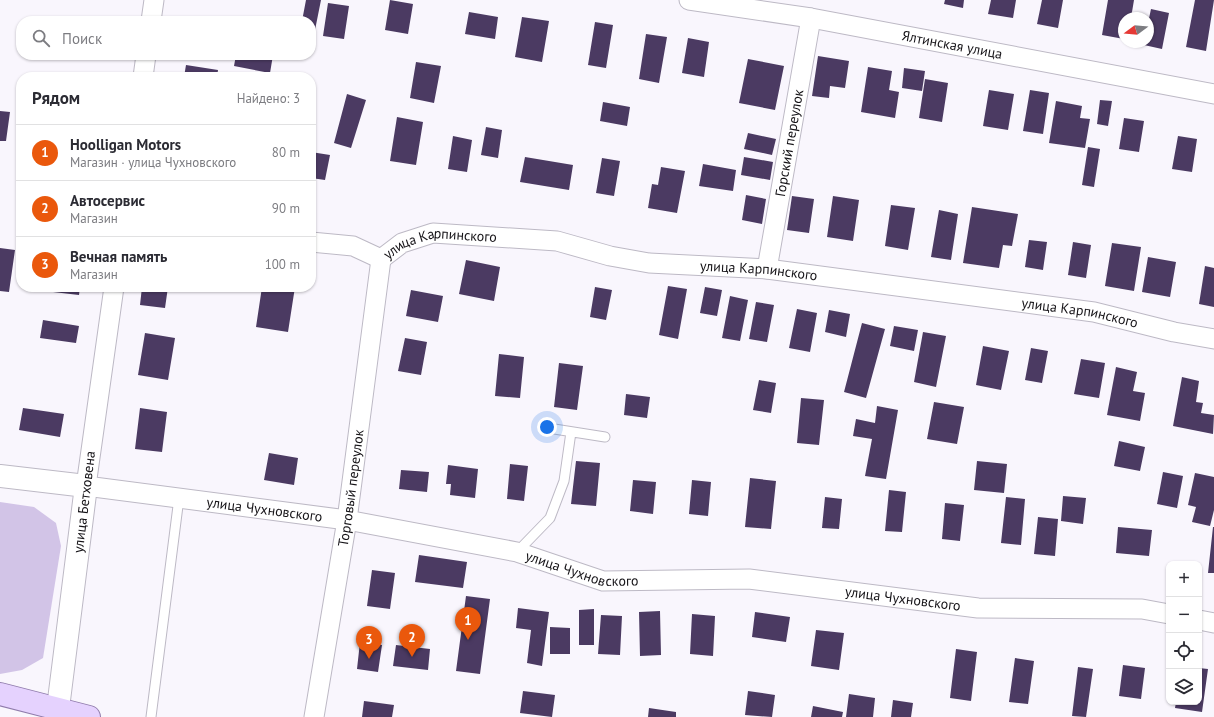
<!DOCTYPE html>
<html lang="ru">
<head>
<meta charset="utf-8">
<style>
	body { margin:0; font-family:"PT Sans",sans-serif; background:#f7f7f7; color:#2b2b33 }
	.controls { position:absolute; right:12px; bottom:12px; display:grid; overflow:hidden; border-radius:8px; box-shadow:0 1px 3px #0004 }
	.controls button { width:36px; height:36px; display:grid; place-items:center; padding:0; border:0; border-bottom:1px solid #e1e1e2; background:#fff; color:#2b2b33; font:20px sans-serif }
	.compass { position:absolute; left:1118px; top:12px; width:36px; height:36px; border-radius:50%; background:#fff; box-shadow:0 1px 3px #0004; rotate:254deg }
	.you { position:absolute; left:547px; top:427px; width:14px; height:14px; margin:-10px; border:3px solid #fff; border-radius:50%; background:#1a73e8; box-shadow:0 0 0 6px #1a73e833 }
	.badge { display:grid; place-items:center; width:26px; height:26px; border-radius:50%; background:#ea580c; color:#fff; font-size:13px; font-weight:700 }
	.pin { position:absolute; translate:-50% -33px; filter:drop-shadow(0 1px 2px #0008) }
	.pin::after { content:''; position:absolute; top:21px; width:14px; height:12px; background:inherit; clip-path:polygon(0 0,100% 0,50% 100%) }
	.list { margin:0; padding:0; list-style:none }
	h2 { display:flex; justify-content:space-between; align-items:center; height:52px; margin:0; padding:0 16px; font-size:17px }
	h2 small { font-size:13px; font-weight:400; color:#7c7c81 }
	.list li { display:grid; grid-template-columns:26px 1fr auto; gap:12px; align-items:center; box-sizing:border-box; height:56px; padding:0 16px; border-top:1px solid #e1e1e2 }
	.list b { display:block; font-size:15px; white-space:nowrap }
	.list p { margin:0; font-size:13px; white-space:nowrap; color:#7c7c81 }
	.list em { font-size:13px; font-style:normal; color:#7c7c81 }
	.icon { flex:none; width:22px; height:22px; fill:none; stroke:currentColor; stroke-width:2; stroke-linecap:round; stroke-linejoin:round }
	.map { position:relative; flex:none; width:1214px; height:717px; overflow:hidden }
	.search { position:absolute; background:#fff; box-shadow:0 1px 3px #0004; left:16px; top:16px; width:300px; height:44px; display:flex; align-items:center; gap:10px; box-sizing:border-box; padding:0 14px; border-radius:16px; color:#7c7c81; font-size:15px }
	.panel { position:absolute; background:#fff; box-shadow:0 1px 3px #0004; left:16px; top:72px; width:300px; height:220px; border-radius:16px }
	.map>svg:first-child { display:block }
</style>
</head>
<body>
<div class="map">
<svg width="1214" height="717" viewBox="0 0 1214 717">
	<rect width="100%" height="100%" fill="#f9f6fd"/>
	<!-- green -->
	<path fill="#d2c4e7" d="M0 502 34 507 56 523 61 546 43 658 22 670 0 674Z"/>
	<!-- building -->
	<path fill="#4b3a62" d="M306 0H321L315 30 311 29V21H302Z
		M390 0 413 4 408 34 385 30Z
		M945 0H964L963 8 944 4Z
		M991 0H1016L1013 18 988 14Z
		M1042 0H1063L1058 28 1037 24Z
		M1108 0H1134L1131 18H1124V39L1102 35Z
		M1195 0H1214L1206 51 1186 47Z
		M328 3 349 6 344 39 323 36Z
		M1151 9 1169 13 1162 49 1144 45V42H1148V23Z
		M469 12 498 17 495 39 465 34Z
		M522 17 549 21 542 62 515 57Z
		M595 22 613 25 606 68 588 65Z
		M646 34 667 37 659 83 639 79Z
		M688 38 709 42 704 77 682 73Z
		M236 55H273L270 73 234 66Z
		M818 56 849 61 845 88 830 86 829 98 812 96Z
		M748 59 784 66 775 110 739 103Z
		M416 62 441 66 434 103 410 98Z
		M186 65 218 70 217 77H184Z
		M868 67 892 71 889 90 899 92 895 118 861 112Z
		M904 68 925 71 922 91 902 88Z
		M925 79 948 83 942 122 919 118Z
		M989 90 1014 94 1008 130 983 126Z
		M1030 90 1049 93 1043 134 1023 131Z
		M347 94 366 100 351 148 334 143Z
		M1100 100 1112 101 1108 126 1097 124Z
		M1056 101 1082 106 1080 118 1090 119 1085 148 1049 143Z
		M603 102 630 107 627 126 600 121Z
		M0 111 10 112 6 141H0Z
		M397 117 423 122 416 165 390 161Z
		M1124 118 1144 121 1139 152 1119 149Z
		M486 127 502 130 498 158 481 155Z
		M748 133 776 139 772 155 744 149Z
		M453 136 472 140 467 172 448 169Z
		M1178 136 1197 139 1192 172 1172 169Z
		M1088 147 1100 149 1094 187 1082 185Z
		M311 152 330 155 325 180 311 178Z
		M525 157 573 165 569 190 520 182Z
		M744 157 773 162 770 180 741 175Z
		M602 158 620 161 614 196 596 193Z
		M703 164 736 170 733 191 699 186Z
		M661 167 685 171 677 213 648 208 652 184 658 185Z
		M746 195 766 199 762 224 742 220Z
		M792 196 814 199 809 233 787 230Z
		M833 196 859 200 853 241 827 237Z
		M891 205 915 208 908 250 885 246Z
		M972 207 1018 214 1012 246 1003 245 999 268 963 263Z
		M939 210 958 214 951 260 931 257Z
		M1029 240 1047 242 1043 270 1025 267Z
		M1073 242 1091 245 1086 278 1068 275Z
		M1112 243 1141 247 1134 291 1105 286Z
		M0 248 15 250 9 292 0 291Z
		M1148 257 1176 262 1170 297 1142 292Z
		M466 260 500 267 494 301 459 294Z
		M1205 266 1214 268V307L1199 304Z
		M668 286 687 289 678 339 659 335Z
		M53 287H80L79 295 53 292Z
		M142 287H168L165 308 140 305Z
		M262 287H295L288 332 256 327Z
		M595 287 612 290 606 320 590 317Z
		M705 287 722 290 717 316 700 313Z
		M411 290 443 296 438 322 406 316Z
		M730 296 748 300 740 341 722 338Z
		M756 302 774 305 767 342 749 339Z
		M797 309 817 313 810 352 789 348Z
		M829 310 850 314 846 337 825 332Z
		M43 320 79 326 76 343 40 338Z
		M862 323 885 329 866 398 844 392Z
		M894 326 918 330 914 351 890 346Z
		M923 332 946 336 936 387 914 382Z
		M145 333 175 338 168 380 138 375Z
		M405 338 427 342 421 375 398 371Z
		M983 346 1009 351 1001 390 976 385Z
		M1031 348 1048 351 1042 383 1025 380Z
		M499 354 524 357 520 398 495 396Z
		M1081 359 1105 363 1099 398 1074 394Z
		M559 363 583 366 577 410 554 407Z
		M1116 367 1137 372 1133 391 1145 393 1140 421 1107 415Z
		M1182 377 1199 381 1196 402 1203 403 1201 413 1214 415 1213 434 1173 426Z
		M759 380 776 383 771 413 753 410Z
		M626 394 650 397 647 418 624 415Z
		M801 398 824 400 819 445 797 443Z
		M934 402 964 407 957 444 927 439Z
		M877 406 898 410 886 479 865 476 872 439 853 436 856 419 875 423Z
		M23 408 64 414 60 437 19 430Z
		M140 408 167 412 162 452 135 449Z
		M1119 441 1145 447 1140 471 1114 466Z
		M269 453 298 458 294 485 264 480Z
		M576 461 600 463 596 506 571 504Z
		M977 461 1007 464 1004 493 974 490Z
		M510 464 528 466 524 501 507 499Z
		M448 465 478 469 475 498 450 495 451 484H446Z
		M401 470 429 472 427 492 399 489Z
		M1163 472 1183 476 1177 508 1157 504Z
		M1195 473 1214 477V510L1210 526 1192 522 1196 507 1188 505Z
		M750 478 776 481 771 529 745 527Z
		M633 480 656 482 653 514 630 511Z
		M692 480 711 482 708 516 689 514Z
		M889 490 906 492 902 532 885 531Z
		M1063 496 1086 498 1083 524 1061 521Z
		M825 497 842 499 839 529 822 528Z
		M1006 497 1025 499 1021 545 1001 543Z
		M945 503 964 505 960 541 942 539Z
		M1038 517 1058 519 1055 556 1034 554Z
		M1118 527 1152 530 1149 556 1116 553Z
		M1213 527H1214V573H1208Z
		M419 555 467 562 463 588 415 582Z
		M372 570 395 573 390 609 367 606Z
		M466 596 490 599 480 674 456 671Z
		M518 608 549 612 542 666 527 663 531 630 516 628Z
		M594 609V645H579V610Z
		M660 611 661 655 640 656 639 612Z
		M755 612 790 617 786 642 752 637Z
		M692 614 715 616 713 656 690 654Z
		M601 615 622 616 620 655 598 654Z
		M550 627 570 628V654H550Z
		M816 630 844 633 839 670 811 666Z
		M360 642 382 645 378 672 357 669Z
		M396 645 430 649 428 670 393 666Z
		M956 649 977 652 971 701 950 698Z
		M1015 658 1034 661 1028 704 1009 702Z
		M1123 665 1145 668 1141 699 1119 696Z
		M1078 667 1093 669 1086 717 1072 716Z
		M1199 668 1208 669 1202 712 1175 708 1176 702H1199Z
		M523 691 555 695 552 717 520 713Z
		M748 691 775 695 772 717 745 715Z
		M849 694 875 698 873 717H846Z
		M893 700 913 703 911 717H891Z
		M364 701 394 705 392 717H362Z
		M813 706 843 712 842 717H811Z
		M649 708 676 712V717H648Z"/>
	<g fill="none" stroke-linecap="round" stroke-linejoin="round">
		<defs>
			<path id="service" d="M548 428 605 437
				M517 552 550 518 564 481 571 432
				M151 717 179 498"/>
			<g id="minor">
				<path id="s1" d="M689 0 811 18 1214 94"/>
				<path d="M151 21 154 0"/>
				<path d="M143 77 146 55"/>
				<path id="s2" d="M311 242 353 246 381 259 402 243 433 233 557 241 610 256 649 263 767 269 1094 312 1174 332 1214 339"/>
				<path id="s3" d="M767 269 811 18"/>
				<path id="s4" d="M114 287 86 486 347 520 517 552 603 581 749 579 978 608 1142 609 1169 614"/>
				<path d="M1199 620 1214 623"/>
				<path id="s5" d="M314 717 347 520 381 259"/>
			</g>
			<path id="tertiary" d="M0 476 86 486 58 708"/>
			<path id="primary" d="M0 694 89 717"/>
		</defs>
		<!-- service casing -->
		<use href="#service" stroke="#bdb9c5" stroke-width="11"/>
		<!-- minor casing -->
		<use href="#minor" stroke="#bdb9c5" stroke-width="21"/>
		<!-- tertiary casing -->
		<use href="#tertiary" stroke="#bdb9c5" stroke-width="24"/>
		<!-- primary casing -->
		<use href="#primary" stroke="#907cac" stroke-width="24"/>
		<!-- service -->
		<use href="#service" stroke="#fff" stroke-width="9"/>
		<!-- minor -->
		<use href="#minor" stroke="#fff" stroke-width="19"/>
		<!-- tertiary -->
		<use href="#tertiary" stroke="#fff" stroke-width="22"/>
		<!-- primary -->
		<use href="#primary" stroke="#e5d2fe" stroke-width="22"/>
	</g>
	<g text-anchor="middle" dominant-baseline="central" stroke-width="4" stroke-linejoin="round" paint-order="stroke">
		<!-- street labels -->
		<g font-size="14" fill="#151317" stroke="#fff">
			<text stroke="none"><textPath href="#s1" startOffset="267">Ялтинская улица</textPath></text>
			<text stroke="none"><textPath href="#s3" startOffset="128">Горский переулок</textPath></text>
			<text stroke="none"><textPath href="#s2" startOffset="137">улица Карпинского</textPath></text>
			<text stroke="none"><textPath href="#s2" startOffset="461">улица Карпинского</textPath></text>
			<text stroke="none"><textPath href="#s2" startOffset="785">улица Карпинского</textPath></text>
			<text stroke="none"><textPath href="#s5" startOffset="232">Торговый переулок</textPath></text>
			<text transform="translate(84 502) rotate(-83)">улица Бетховена</text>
			<text stroke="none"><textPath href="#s4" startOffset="381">улица Чухновского</textPath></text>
			<text stroke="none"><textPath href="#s4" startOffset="705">улица Чухновского</textPath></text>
			<text stroke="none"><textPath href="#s4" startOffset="1029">улица Чухновского</textPath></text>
		</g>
	</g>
</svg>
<div class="controls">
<button>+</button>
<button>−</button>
<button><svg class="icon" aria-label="locate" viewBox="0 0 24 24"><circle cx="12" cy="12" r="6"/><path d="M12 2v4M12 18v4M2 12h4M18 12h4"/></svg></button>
<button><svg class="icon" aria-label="layers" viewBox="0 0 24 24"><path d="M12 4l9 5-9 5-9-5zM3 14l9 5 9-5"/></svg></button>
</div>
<svg class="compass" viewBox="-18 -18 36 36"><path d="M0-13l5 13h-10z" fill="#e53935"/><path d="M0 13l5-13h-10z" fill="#7c7c81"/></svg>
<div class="you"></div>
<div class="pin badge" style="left:468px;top:640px">1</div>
<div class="pin badge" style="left:412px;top:657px">2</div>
<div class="pin badge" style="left:369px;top:659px">3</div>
<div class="search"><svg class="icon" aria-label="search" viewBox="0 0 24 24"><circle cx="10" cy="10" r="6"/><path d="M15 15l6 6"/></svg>Поиск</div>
<section class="panel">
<h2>Рядом<small>Найдено: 3</small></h2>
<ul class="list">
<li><span class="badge">1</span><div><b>Hoolligan Motors</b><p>Магазин · улица Чухновского</p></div><em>80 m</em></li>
<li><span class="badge">2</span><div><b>Автосервис</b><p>Магазин</p></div><em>90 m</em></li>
<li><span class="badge">3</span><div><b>Вечная память</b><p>Магазин</p></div><em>100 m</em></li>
</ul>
</section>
</div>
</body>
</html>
